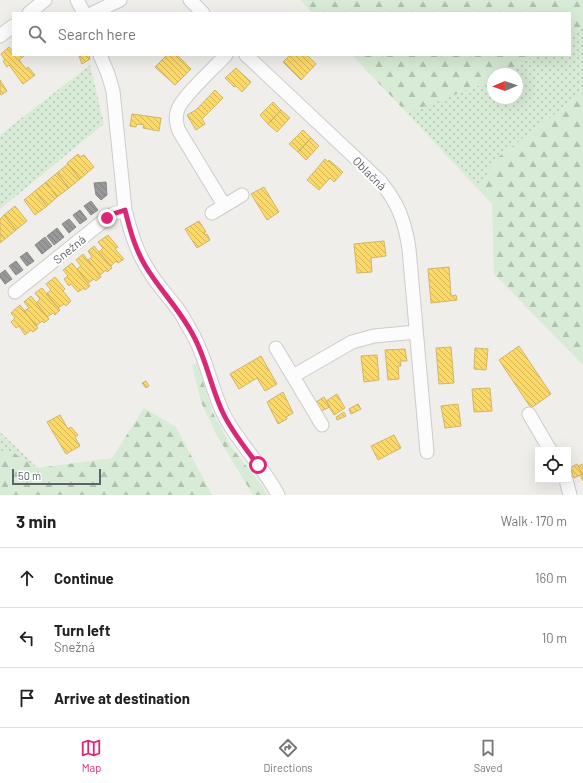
<!DOCTYPE html>
<html lang="en">
<head>
<meta charset="utf-8">
<style>
	body { margin:0; font-family:Barlow,sans-serif; background:#f6f6f6; color:#222 }
	.controls { position:absolute; right:12px; bottom:12px; display:grid; overflow:hidden; border-radius:0px; box-shadow:0 4px 16px #0002 }
	.controls button { width:36px; height:36px; display:grid; place-items:center; padding:0; border:0; border-bottom:1px solid #e0e0e0; background:#fff; color:#222; font:20px sans-serif }
	.compass { position:absolute; left:487px; top:68px; width:36px; height:36px; border-radius:50%; background:#fff; box-shadow:0 4px 16px #0002; rotate:268deg }
	.scale { position:absolute; left:12px; bottom:10px; width:89px; box-sizing:border-box; padding-left:4px; border:2px solid #5f6368; border-top:0; font-size:11px; line-height:14px; white-space:nowrap; color:#5f6368; -webkit-text-stroke:3px #fff; paint-order:stroke }
	.stop { position:absolute; width:12px; height:12px; margin:-9px; border:3px solid #db2777; border-radius:50%; background:#fff }
	.stop.end { background:#db2777; border-color:#fff; box-shadow:0 1px 4px #0008 }
	.list { margin:0; padding:0; list-style:none }
	h2 { display:flex; justify-content:space-between; align-items:center; height:52px; margin:0; padding:0 16px; font-size:17px }
	h2 small { font-size:13px; font-weight:400; color:#767676 }
	.list li { display:grid; grid-template-columns:26px 1fr auto; gap:12px; align-items:center; box-sizing:border-box; height:60px; padding:0 16px; border-top:1px solid #e0e0e0 }
	.list b { display:block; font-size:15px; white-space:nowrap }
	.list p { margin:0; font-size:13px; white-space:nowrap; color:#767676 }
	.list em { font-size:13px; font-style:normal; color:#767676 }
	.icon { flex:none; width:22px; height:22px; fill:none; stroke:currentColor; stroke-width:2; stroke-linecap:round; stroke-linejoin:round }
	.map { position:relative; flex:none; width:583px; height:495px; overflow:hidden }
	.search { position:absolute; background:#fff; box-shadow:0 4px 16px #0002; left:12px; right:12px; top:12px; height:44px; display:flex; align-items:center; gap:10px; box-sizing:border-box; padding:0 14px; border-radius:0px; color:#767676; font-size:15px }
	.sheet { height:232px; background:#fff }
	nav { display:flex; justify-content:space-around; align-items:center; box-sizing:border-box; height:56px; border-top:1px solid #e0e0e0; background:#fff; font-size:11px; color:#767676 }
	nav a { display:grid; justify-items:center; gap:2px }
	nav .on { color:#db2777 }
	.map>svg:first-child { display:block }
</style>
</head>
<body>
<div class="map">
<svg width="583" height="495" viewBox="0 0 583 495">
	<defs>
		<pattern id="grass-dots" width="8" height="8" patternUnits="userSpaceOnUse"><rect width="8" height="8" fill="#d8ebd6"/><path d="M2 2h.1M6 6h.1" fill="none" stroke="#b2c2b1" stroke-width="1.8" stroke-linecap="round"/></pattern>
		<pattern id="forest-firs" width="22" height="20" patternUnits="userSpaceOnUse"><rect width="22" height="20" fill="#d8ebd6"/><path d="M5 1l3.5 6h-7zM16 11l3.5 6h-7z" fill="#b2c2b1"/></pattern>
		<pattern id="homes-back-hatch" width="6" height="6" patternUnits="userSpaceOnUse"><rect width="6" height="6" fill="#ffd966"/><path d="M-1 5l2 2M0 0l6 6M5-1l2 2" fill="none" stroke="#d2b458"/></pattern>
		<pattern id="industry-back-hatch" width="6" height="6" patternUnits="userSpaceOnUse"><rect width="6" height="6" fill="#999"/><path d="M-1 5l2 2M0 0l6 6M5-1l2 2" fill="none" stroke="#808081"/></pattern>
	</defs>
	<rect width="100%" height="100%" fill="#efeeea"/>
	<!-- grass -->
	<path fill="url(#grass-dots)" d="M583 27V93L497 158 478 189 407 113 493 80V98H517V74H504L535 55H570V34Z
		M90 65 104 124 0 209V135Z
		M0 432 38 468 14 453 0 451Z"/>
	<!-- forest -->
	<path fill="url(#forest-firs)" d="M300 0H583V27L570 34V13H312Z
		M352 55H535L504 74H493V80L491 81 407 113Z
		M583 93V365L494 274 492 204 478 189 497 158Z
		M197 363 213 413 232 448 263 487 267 495H253L216 434 201 402 192 365Z
		M144 408 176 427 212 495H0V451L14 453 38 468 112 458Z"/>
	<!-- homes -->
	<path fill="url(#homes-back-hatch)" stroke="#cfb667" d="M9 47 13 52V55H25L19 60 26 69 28 67 35 75 23 84 9 65 7 67 3 61 5 60 1 54Z
		M80 55H89L90 59 82 64 79 56Z
		M167 55H177L191 69 175 85 155 67Z
		M290 55H305L306 56 307 55 316 64 301 80 283 62Z
		M236 68 251 82 242 92 236 86 234 87 225 78Z
		M0 80 7 91 1 95 0 94Z
		M215 90 223 98 202 119 205 124 196 130 187 115 196 110Z
		M273 102 281 110 268 124 260 115Z
		M281 110 290 118 277 132 268 124Z
		M132 114 161 118 159 131 143 128 144 125 137 124 136 127 130 126Z
		M303 130 311 138 298 152 289 144Z
		M311 138 319 146 306 160 298 152Z
		M78 154 80 157 84 155 94 167 80 179 67 163Z
		M325 159 328 162 329 160 343 172 334 182 330 178 319 190 307 180Z
		M68 164 80 179 69 188 57 173Z
		M57 173 69 188 57 197 46 182Z
		M46 182 57 197 47 206 35 191Z
		M264 187 279 212 267 220 251 194Z
		M35 191 47 206 35 215 24 200Z
		M15 206 27 221 16 230 4 215Z
		M4 215 16 230 5 239 0 233V219Z
		M199 221 206 232H204L205 235 207 234 210 240 197 248 185 229Z
		M0 233 5 239 0 243Z
		M108 235 118 247 115 249 124 259 118 263 116 261 111 266 99 252 103 248 98 242Z
		M384 241 386 256 371 258 372 272 357 273 354 244Z
		M94 246 112 268 107 272 106 270 100 275 88 260 92 257 88 251Z
		M83 254 101 277 96 281 94 279 88 283 77 269 81 266 76 260Z
		M72 263 90 286 85 290 84 288 78 292 71 284 69 286 64 279 68 276 63 270Z
		M449 267 451 296 456 295 457 300 431 303 428 269Z
		M55 277 65 289 63 291 71 301 66 306 64 304 58 308 46 294 51 290 46 284Z
		M42 288 60 310 55 315 53 313 47 317 36 303 40 299 35 293Z
		M31 296 49 319 44 323 42 321 36 326 24 311 29 308 24 302Z
		M20 305 38 328 33 332 31 330 25 335 19 326 16 328 11 322 15 318 11 313Z
		M519 346 551 394 531 408 499 360Z
		M451 347 454 383 439 384 436 348Z
		M475 348 488 349 486 370 474 369Z
		M405 349 407 361H400L401 366H398L399 379 388 380 385 350Z
		M377 355 379 380 364 382 361 356Z
		M261 356 277 384 265 391 257 378 239 389 230 374Z
		M146 381 149 386 146 388 142 383Z
		M490 388 492 411 474 412 472 389Z
		M283 392 293 413 286 417 287 419 278 424 267 402Z
		M337 394 345 408 334 415 326 401Z
		M324 397 330 407 321 411 316 402Z
		M358 404 361 409 351 414 349 409Z
		M458 404 461 426 445 428 441 406Z
		M344 412 346 416 337 420 336 417Z
		M60 415 68 429 71 427 78 435 75 437 80 446 66 454 47 422Z
		M394 435 401 448 378 460 371 446Z
		M577 464 582 474 574 478 570 468Z
		M583 464V481L580 475 582 474 578 466Z"/>
	<!-- industry -->
	<path fill="url(#industry-back-hatch)" stroke="#88898a" d="M106 182 107 195 101 200 96 195 94 183Z
		M91 201 98 210 91 215 84 206Z
		M80 210 87 219 80 224 73 215Z
		M69 219 76 227 69 233 62 224Z
		M57 228 64 237 54 245 47 236Z
		M45 237 52 246 42 254 35 245Z
		M27 252 34 261 27 266 20 257Z
		M16 261 23 270 16 275 9 266Z
		M5 270 12 279 5 284 0 277V274Z"/>
	<g fill="none" stroke-linecap="round" stroke-linejoin="round">
		<defs>
			<path id="minor" d="M77 0 84 13
				M190 0 203 13
				M29 13 45 0
				M93 13 120 0
				M0 36 13 26
				M100 55 108 74 113 91 125 210C130 229 135 248 146 266 155 283 169 297 180 312 184 319 188 326 192 333 207 359 211 389 224 415 239 444 263 466 278 495
				M246 55 380 181C398 203 405 221 409 249L427 452
				M224 205 179 131C176 124 175 117 178 109 183 96 215 67 226 55
				M212 213 242 195
				M15 292 107 218 113 214 125 210
				M276 348 322 425
				M293 376 352 342 374 336 416 332
				M529 414 550 450
				M566 480 570 495"/>
		</defs>
		<!-- minor casing -->
		<use href="#minor" stroke="#cbcccc" stroke-width="15"/>
		<!-- minor -->
		<use href="#minor" stroke="#fdfcfc" stroke-width="13"/>
	</g>
	<g fill="none" stroke-linecap="round" stroke-linejoin="round">
		<!-- route -->
		<path stroke="#db2777" stroke-width="5" d="M107 218 113 214 125 210C130 230 135 249 146 267 160 290 180 310 193 335 207 360 211 389 224 415 233 433 246 449 258 465"/>
	</g>
	<g text-anchor="middle" dominant-baseline="central" stroke-width="4" stroke-linejoin="round" paint-order="stroke">
		<!-- street labels -->
		<g font-size="12" fill="#5f6368" stroke="#fff">
			<text transform="translate(370 173) rotate(45)">Oblačná</text>
			<text transform="translate(69 249) rotate(-39)">Snežná</text>
		</g>
	</g>
</svg>
<div class="controls">
<button><svg class="icon" aria-label="locate" viewBox="0 0 24 24"><circle cx="12" cy="12" r="6"/><path d="M12 2v4M12 18v4M2 12h4M18 12h4"/></svg></button>
</div>
<svg class="compass" viewBox="-18 -18 36 36"><path d="M0-13l5 13h-10z" fill="#e53935"/><path d="M0 13l5-13h-10z" fill="#767676"/></svg>
<div class="scale">50 m</div>
<div class="stop" style="left:258px;top:465px"></div>
<div class="stop end" style="left:107px;top:218px"></div>
<div class="search"><svg class="icon" aria-label="search" viewBox="0 0 24 24"><circle cx="10" cy="10" r="6"/><path d="M15 15l6 6"/></svg>Search here</div>
</div>
<section class="sheet">
<h2>3 min<small>Walk · 170 m</small></h2>
<ul class="list">
<li><svg class="icon" aria-label="ahead" viewBox="0 0 24 24"><path d="M12 20V5M6 11l6-6 6 6"/></svg><div><b>Continue</b></div><em>160 m</em></li>
<li><svg class="icon" aria-label="left" viewBox="0 0 24 24"><path d="M17 20v-9H6M10 6l-5 5 5 5"/></svg><div><b>Turn left</b><p>Snežná</p></div><em>10 m</em></li>
<li><svg class="icon" aria-label="arrive" viewBox="0 0 24 24"><path d="M6 21V4h12l-3 4 3 4H6"/></svg><div><b>Arrive at destination</b></div></li>
</ul>
</section>
<nav>
<a class="on"><svg class="icon" aria-label="map" viewBox="0 0 24 24"><path d="M3 6l6-2 6 2 6-2v14l-6 2-6-2-6 2zM9 4v14M15 6v14"/></svg>Map</a>
<a><svg class="icon" aria-label="directions" viewBox="0 0 24 24"><path d="M12 3l9 9-9 9-9-9zM9 14v-3h6M13 9l2 2-2 2"/></svg>Directions</a>
<a><svg class="icon" aria-label="saved" viewBox="0 0 24 24"><path d="M7 4h10v16l-5-4-5 4z"/></svg>Saved</a>
</nav>
</body>
</html>
